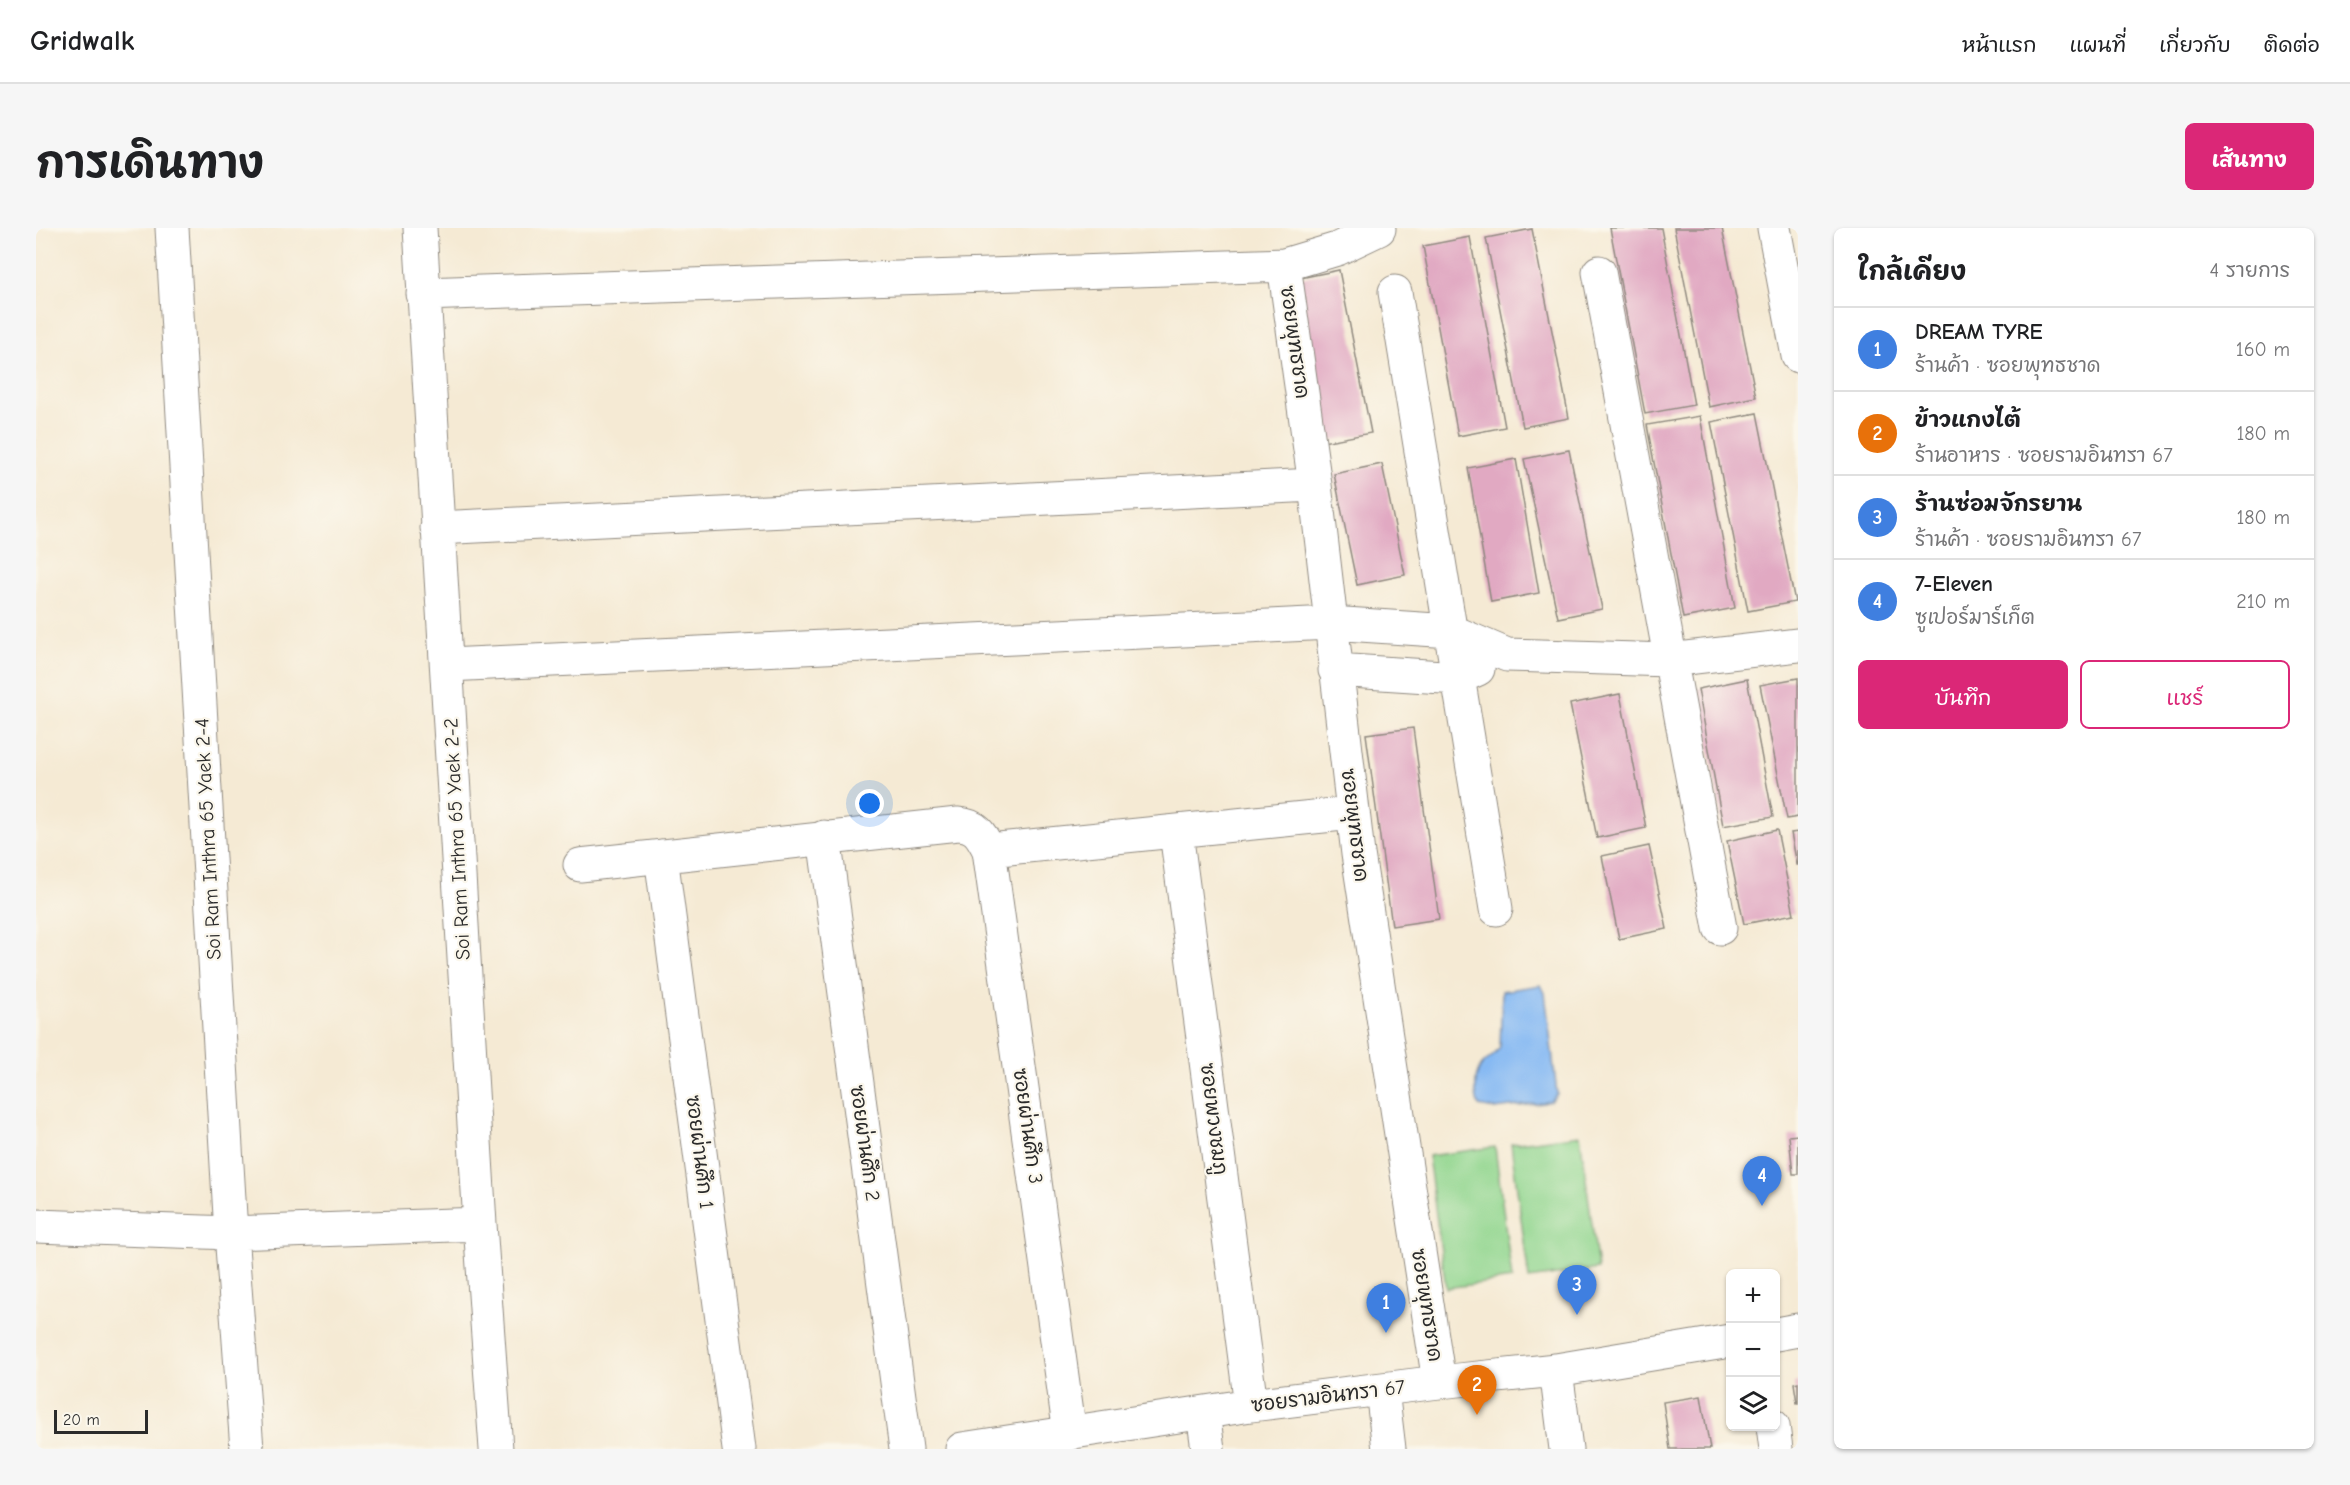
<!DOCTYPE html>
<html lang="th">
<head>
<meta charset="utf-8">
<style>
	body { margin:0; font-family:"Comic Neue","Playpen Sans Thai",sans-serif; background:#f6f6f6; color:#202124 }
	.controls { position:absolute; right:18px; bottom:18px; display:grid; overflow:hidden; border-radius:9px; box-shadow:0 2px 4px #0004 }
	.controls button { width:54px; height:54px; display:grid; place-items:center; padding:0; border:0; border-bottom:2px solid #e0e0e0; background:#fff; color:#202124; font:30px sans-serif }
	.scale { position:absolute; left:18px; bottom:15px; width:94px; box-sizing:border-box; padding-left:6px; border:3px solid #2b2b2b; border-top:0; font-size:16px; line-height:21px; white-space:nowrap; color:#2b2b2b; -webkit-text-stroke:4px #fbf7ec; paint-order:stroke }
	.you { position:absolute; left:834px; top:576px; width:21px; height:21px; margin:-15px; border:4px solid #fff; border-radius:50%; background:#1a73e8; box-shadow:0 0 0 9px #1a73e833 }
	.badge { display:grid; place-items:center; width:39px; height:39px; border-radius:50%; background:#db2777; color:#fff; font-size:20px; font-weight:700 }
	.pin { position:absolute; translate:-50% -50px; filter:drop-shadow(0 2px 3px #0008) }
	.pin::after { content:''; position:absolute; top:32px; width:21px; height:18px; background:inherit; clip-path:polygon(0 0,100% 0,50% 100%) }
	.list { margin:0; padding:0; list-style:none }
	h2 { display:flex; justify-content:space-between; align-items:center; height:78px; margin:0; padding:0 24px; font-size:26px }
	h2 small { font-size:20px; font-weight:400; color:#757577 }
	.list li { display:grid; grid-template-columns:39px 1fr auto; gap:18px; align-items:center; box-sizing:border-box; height:84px; padding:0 24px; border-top:2px solid #e0e0e0 }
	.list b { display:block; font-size:22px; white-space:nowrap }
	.list p { margin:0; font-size:20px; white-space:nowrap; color:#757577 }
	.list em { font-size:20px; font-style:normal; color:#757577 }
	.actions { display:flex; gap:12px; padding:18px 24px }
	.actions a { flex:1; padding:14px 0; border:2px solid #db2777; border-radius:9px; text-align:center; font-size:21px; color:#db2777 }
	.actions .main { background:#db2777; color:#fff }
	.icon { flex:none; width:33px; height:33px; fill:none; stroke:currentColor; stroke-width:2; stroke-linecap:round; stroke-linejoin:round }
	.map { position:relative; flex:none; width:1762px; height:1221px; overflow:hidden; border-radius:9px }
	header { display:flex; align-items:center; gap:36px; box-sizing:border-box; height:84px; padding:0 30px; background:#fff; border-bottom:2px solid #e0e0e0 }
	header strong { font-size:28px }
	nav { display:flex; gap:33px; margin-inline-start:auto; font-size:21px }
	.intro { display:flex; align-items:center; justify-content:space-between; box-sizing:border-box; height:144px; padding:0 36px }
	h1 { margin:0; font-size:42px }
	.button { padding:15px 27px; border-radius:9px; background:#db2777; color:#fff; font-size:21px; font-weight:700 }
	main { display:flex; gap:36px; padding:0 36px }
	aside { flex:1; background:#fff; border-radius:9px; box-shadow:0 2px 4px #0004 }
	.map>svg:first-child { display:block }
</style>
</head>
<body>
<header>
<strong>Gridwalk</strong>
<nav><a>หน้าแรก</a><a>แผนที่</a><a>เกี่ยวกับ</a><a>ติดต่อ</a></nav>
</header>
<div class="intro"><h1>การเดินทาง</h1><a class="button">เส้นทาง</a></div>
<main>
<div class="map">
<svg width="1762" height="1221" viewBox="0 0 1762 1221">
	<rect width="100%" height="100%" fill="#fbf7ec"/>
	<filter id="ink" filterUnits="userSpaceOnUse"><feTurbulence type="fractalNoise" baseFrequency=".0167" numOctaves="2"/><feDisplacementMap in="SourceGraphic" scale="12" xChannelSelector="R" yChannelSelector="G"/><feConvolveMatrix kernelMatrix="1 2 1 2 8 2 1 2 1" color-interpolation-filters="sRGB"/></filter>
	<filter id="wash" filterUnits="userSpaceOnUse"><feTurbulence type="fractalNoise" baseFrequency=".008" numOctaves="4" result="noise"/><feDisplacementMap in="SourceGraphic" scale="24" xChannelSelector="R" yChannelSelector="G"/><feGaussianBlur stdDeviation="1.35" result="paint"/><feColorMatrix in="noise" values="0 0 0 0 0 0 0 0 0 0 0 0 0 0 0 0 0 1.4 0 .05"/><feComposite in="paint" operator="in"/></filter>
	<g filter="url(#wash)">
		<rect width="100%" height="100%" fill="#f5ead4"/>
		<!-- green -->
		<path fill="#92d68f" stroke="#5e805d" stroke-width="1.5" d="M1544 907 1562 1041 1493 1051 1475 916Z
			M1459 919 1476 1051 1410 1060 1392 928Z"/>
		<!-- water -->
		<path fill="#86b9f3" stroke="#58728f" stroke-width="1.5" d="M1505 757 1509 765 1521 866 1514 873 1507 875 1459 881 1443 878C1439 869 1438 849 1444 840 1449 831 1460 829 1464 819L1466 763Z"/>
		<g id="blocks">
			<!-- building -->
			<path fill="#e1a9c2" d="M1574 0H1625L1658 177 1609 186Z
				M1638 0H1686L1720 169 1673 179Z
				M1496 1 1533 190 1487 199 1450 10Z
				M1434 9 1469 199 1422 208 1387 18Z
				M1303 42 1335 205 1287 214 1255 52Z
				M1721 185 1759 374 1712 383 1675 194Z
				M1664 188 1699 380 1647 390 1611 197Z
				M1533 222 1566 381 1522 390 1488 231Z
				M1480 231 1503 365 1455 374 1432 240Z
				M1346 236 1369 347 1321 357 1298 246Z
				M1762 450V589L1751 591 1724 457Z
				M1711 451 1737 589 1687 598 1662 461Z
				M1584 466 1610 600 1561 610 1534 476Z
				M1377 500 1403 691 1356 698 1330 506Z
				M1741 602 1758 686 1708 696 1691 613Z
				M1762 604V637H1761L1755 605Z
				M1613 618 1631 701 1583 711 1566 628Z
				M1762 907V946H1757L1753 908Z
				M1762 1154V1175H1761L1758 1155Z
				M1665 1168 1674 1221H1634L1627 1174Z"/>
		</g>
	</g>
	<g filter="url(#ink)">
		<use href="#blocks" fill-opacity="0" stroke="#908a80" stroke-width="1.5"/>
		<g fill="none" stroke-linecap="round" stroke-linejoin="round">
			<defs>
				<path id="minor" d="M136 0 195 1005 211 1221
					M384 0 444 996 460 1221
					M1738 0 1762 128
					M1248 37 1279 257 1322 626 1403 1154
					M1563 44 1684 700
					M1359 64 1460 681
					M387 66 1248 37 1301 21 1343 1
					M401 300 1279 257
					M411 437 1294 395 1415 403 1471 427 1633 432 1762 417
					M1299 442 1422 450 1442 441
					M1140 604 1215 1177
					M788 609 870 1221
					M953 622 1317 585
					M625 628 703 1221
					M544 637 922 596C940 597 945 606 953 622L1034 1206
					M0 998 195 1005 444 996
					M1740 1106 1762 1102
					M1520 1142 1530 1221
					M1346 1162 1353 1221
					M1167 1185 1172 1221
					M1737 1198 1740 1221
					M926 1221 1215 1177 1403 1154 1520 1142 1694 1113"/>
			</defs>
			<!-- minor casing -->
			<use href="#minor" stroke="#908a80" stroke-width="35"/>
			<!-- minor -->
			<use href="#minor" stroke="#fff" stroke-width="33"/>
		</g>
	</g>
	<g text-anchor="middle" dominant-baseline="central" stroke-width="4.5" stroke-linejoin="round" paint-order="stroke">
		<!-- street labels -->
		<g font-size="20" fill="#2b2b2b" stroke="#fbf7ec">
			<text transform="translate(1259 114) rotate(82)">ซอยพุทธชาด</text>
			<text transform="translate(1319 597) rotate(83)">ซอยพุทธชาด</text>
			<text transform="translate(172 611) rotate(-93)">Soi Ram Inthra 65 Yaek 2-4</text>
			<text transform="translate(421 611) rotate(-93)">Soi Ram Inthra 65 Yaek 2-2</text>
			<text transform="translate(1178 891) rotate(83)">ซอยพวงชมภู</text>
			<text transform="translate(992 898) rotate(82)">ซอยผ่านศึก 3</text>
			<text transform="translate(829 915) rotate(82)">ซอยผ่านศึก 2</text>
			<text transform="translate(664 924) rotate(83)">ซอยผ่านศึก 1</text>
			<text transform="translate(1391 1077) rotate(81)">ซอยพุทธชาด</text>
			<text transform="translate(1292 1168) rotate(-7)">ซอยรามอินทรา 67</text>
		</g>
	</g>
</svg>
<div class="controls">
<button>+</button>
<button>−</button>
<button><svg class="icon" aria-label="layers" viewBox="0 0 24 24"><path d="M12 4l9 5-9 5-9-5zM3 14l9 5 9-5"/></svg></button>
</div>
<div class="scale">20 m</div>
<div class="you"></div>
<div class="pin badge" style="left:1350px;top:1105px;background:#3f7fe0">1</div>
<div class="pin badge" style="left:1441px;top:1187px;background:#e8710a">2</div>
<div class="pin badge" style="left:1541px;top:1087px;background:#3f7fe0">3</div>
<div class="pin badge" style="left:1726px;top:978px;background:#3f7fe0">4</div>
</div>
<aside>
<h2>ใกล้เคียง<small>4 รายการ</small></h2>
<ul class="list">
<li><span class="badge" style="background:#3f7fe0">1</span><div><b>DREAM TYRE</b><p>ร้านค้า · ซอยพุทธชาด</p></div><em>160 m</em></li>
<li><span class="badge" style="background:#e8710a">2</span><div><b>ข้าวแกงไต้</b><p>ร้านอาหาร · ซอยรามอินทรา 67</p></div><em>180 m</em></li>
<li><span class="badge" style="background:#3f7fe0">3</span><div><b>ร้านซ่อมจักรยาน</b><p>ร้านค้า · ซอยรามอินทรา 67</p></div><em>180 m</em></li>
<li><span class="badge" style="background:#3f7fe0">4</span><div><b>7-Eleven</b><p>ซูเปอร์มาร์เก็ต</p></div><em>210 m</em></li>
</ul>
<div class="actions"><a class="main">บันทึก</a><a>แชร์</a></div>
</aside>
</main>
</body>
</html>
